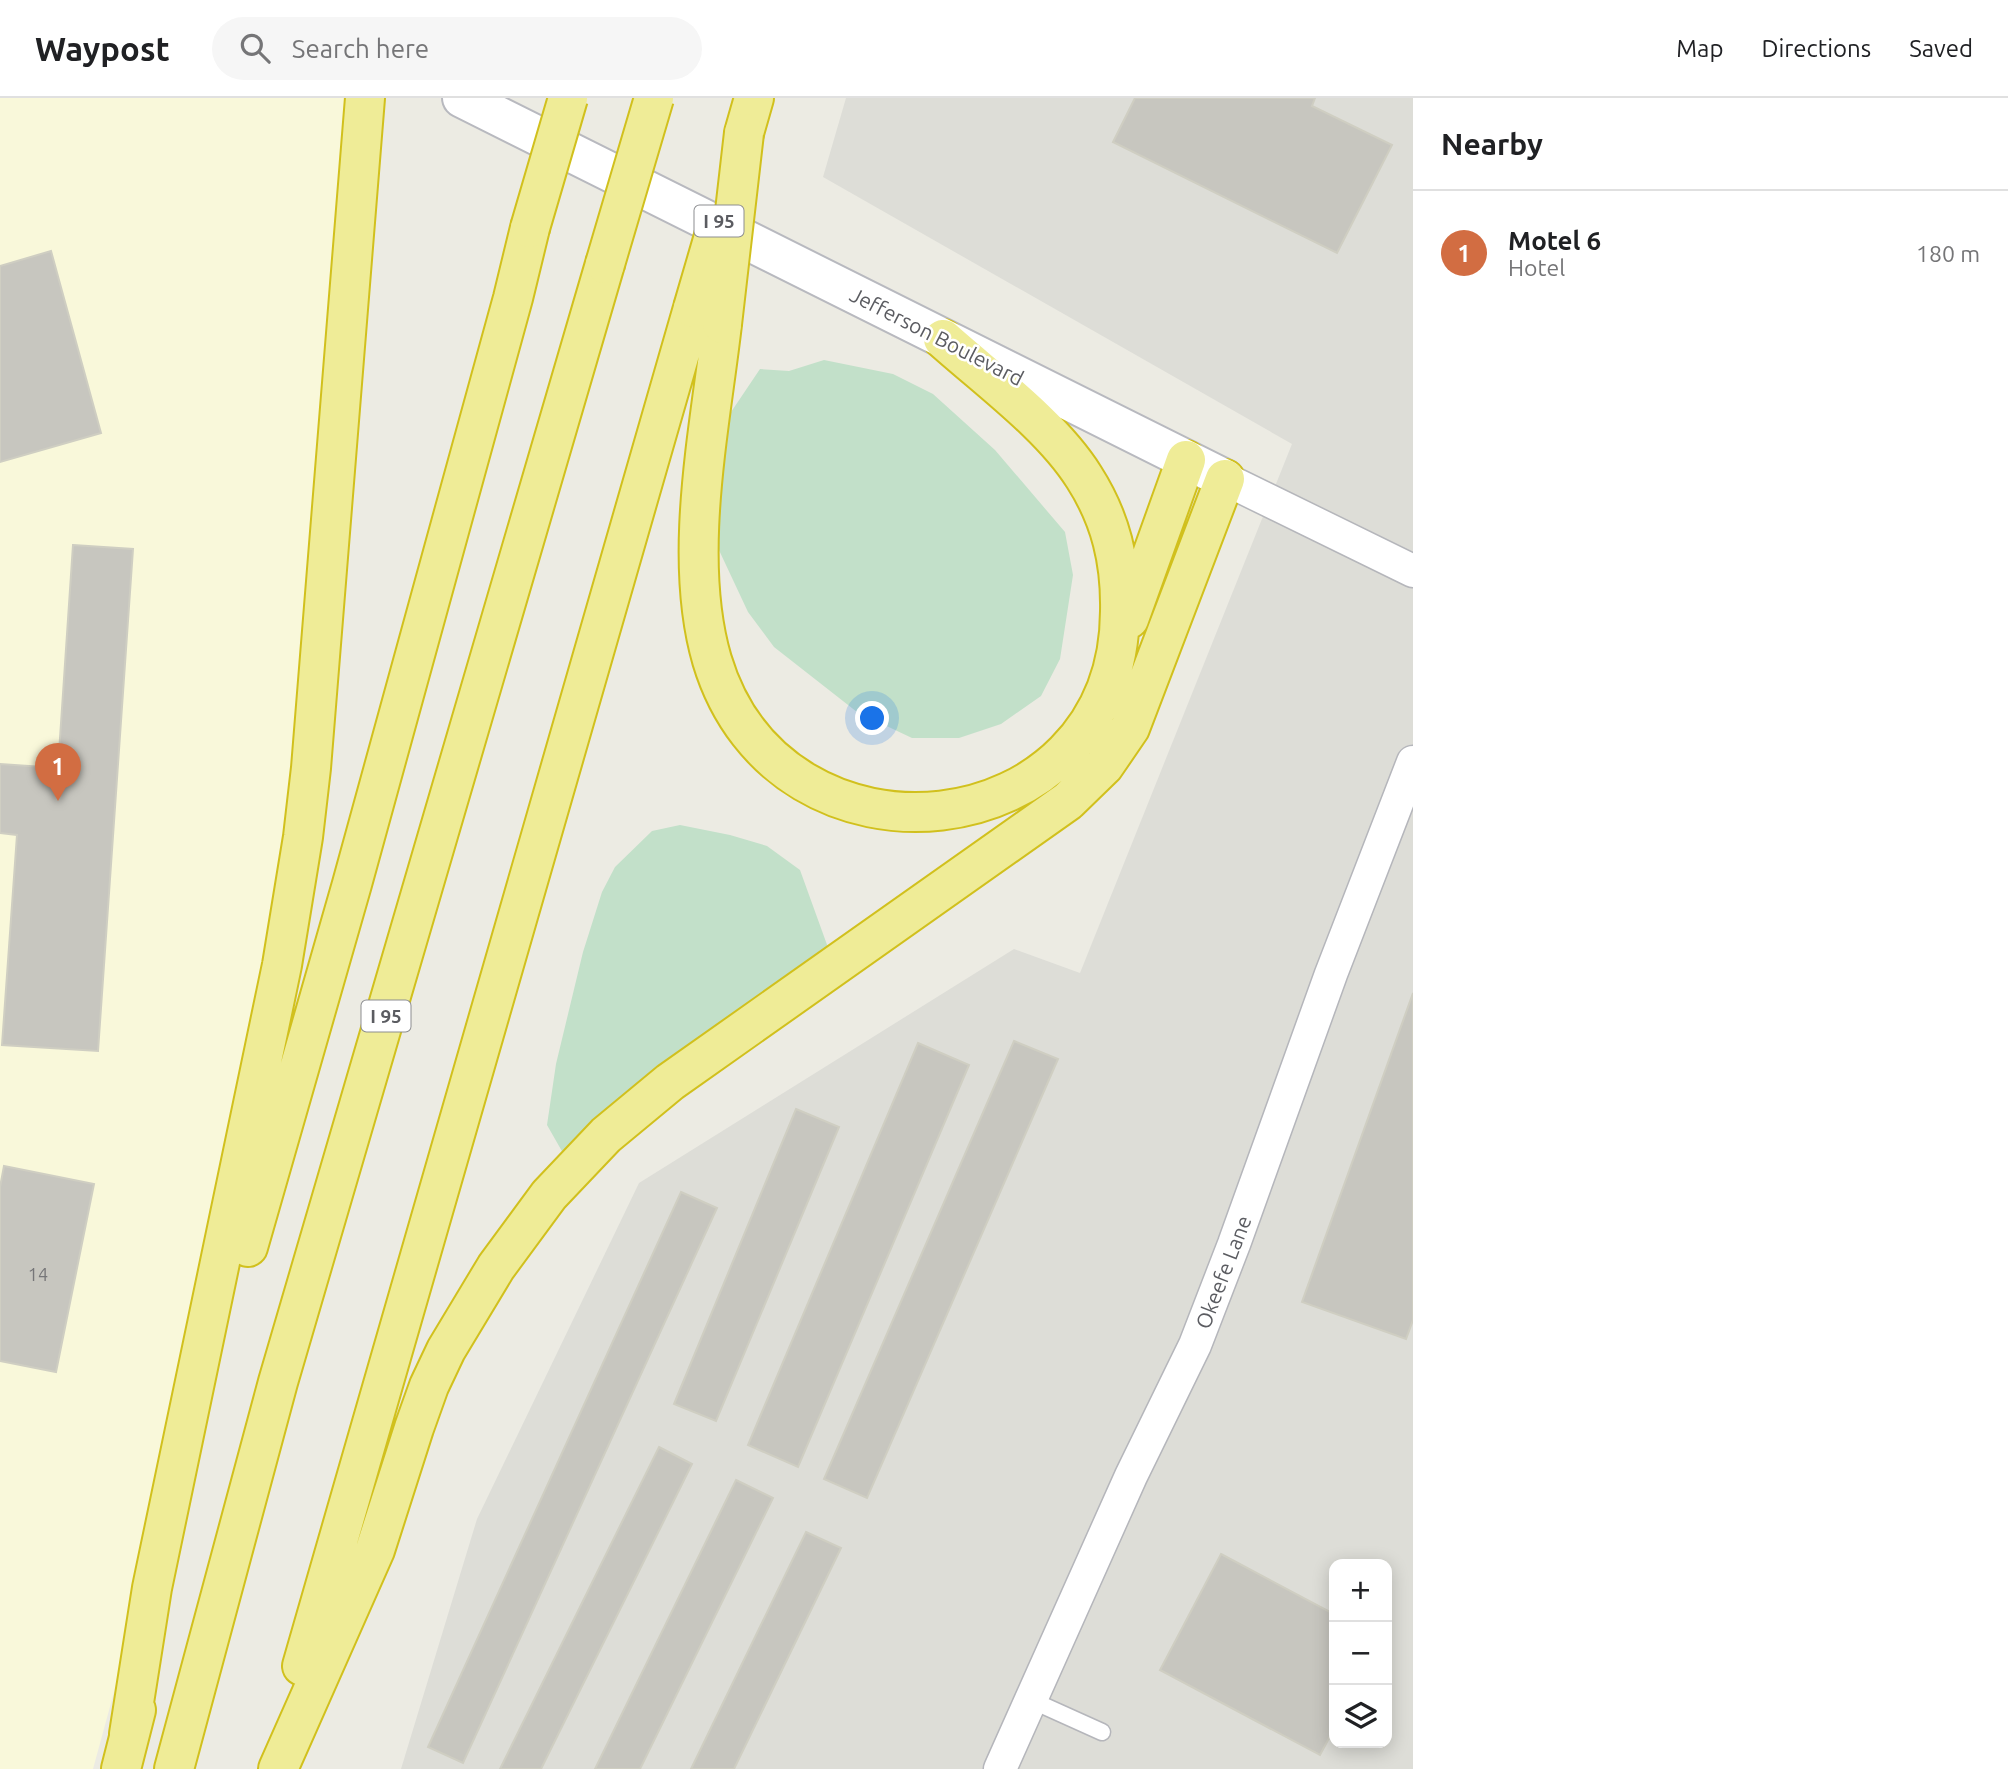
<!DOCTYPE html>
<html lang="en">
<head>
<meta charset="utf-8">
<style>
	body { margin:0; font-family:Ubuntu,sans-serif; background:#f6f6f6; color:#202124 }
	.controls { position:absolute; right:21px; bottom:21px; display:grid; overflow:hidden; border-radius:14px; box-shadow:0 4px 18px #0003 }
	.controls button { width:63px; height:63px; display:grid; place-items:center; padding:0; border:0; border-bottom:2px solid #e0e0e0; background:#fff; color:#202124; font:35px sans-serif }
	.you { position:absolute; left:873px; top:621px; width:24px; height:24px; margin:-18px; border:5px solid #fff; border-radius:50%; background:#1a73e8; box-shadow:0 0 0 10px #1a73e833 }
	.badge { display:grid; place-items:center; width:46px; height:46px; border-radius:50%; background:#d26d42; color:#fff; font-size:23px; font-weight:700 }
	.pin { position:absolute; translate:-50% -58px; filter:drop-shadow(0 2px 4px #0008) }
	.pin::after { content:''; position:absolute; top:37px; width:24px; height:21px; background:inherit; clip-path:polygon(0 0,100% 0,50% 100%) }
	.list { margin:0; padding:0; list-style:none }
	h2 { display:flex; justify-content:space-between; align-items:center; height:91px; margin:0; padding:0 28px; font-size:30px }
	h2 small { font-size:23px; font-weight:400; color:#757577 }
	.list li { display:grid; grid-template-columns:46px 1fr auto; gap:21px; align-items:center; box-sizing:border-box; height:126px; padding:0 28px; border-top:2px solid #e0e0e0 }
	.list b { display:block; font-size:26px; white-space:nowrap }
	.list p { margin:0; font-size:23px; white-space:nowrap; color:#757577 }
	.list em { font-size:23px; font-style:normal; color:#757577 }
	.icon { flex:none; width:38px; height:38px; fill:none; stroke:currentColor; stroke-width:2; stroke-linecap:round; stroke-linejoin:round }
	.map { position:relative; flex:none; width:1413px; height:1671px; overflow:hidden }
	header { display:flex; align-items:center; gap:42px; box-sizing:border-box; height:98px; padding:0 35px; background:#fff; border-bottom:2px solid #e0e0e0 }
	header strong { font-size:33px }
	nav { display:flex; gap:38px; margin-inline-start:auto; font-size:24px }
	.search { width:490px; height:63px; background:#f6f6f6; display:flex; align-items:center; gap:18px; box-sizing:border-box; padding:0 24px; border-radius:38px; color:#757577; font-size:26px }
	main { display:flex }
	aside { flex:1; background:#fff }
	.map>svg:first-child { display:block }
</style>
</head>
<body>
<header>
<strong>Waypost</strong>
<div class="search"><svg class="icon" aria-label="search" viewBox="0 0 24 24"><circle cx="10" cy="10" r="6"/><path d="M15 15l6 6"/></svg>Search here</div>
<nav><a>Map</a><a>Directions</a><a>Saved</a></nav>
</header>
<main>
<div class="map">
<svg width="1413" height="1671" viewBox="0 0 1413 1671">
	<rect width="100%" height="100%" fill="#ecebe3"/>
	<!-- commercial -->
	<path fill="#f9f8da" d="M0 0H355L289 790 132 1528 93 1671H0Z"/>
	<!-- industrial -->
	<path fill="#ddddd7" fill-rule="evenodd" d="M846 0H1413V1671H401L477 1421 639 1085 1014 851 1080 875 1292 346 823 79ZM1334 1466H1387V1645H1334Z"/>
	<!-- green -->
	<path fill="#c2e0c9" d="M824 262 893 276 933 296 995 352 1065 434 1073 477 1060 561 1041 598 1001 626 959 640H912L857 614 774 549 748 514 718 450V398L723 379 724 338 727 320 760 271 789 273Z
		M680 727 730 737 767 748 800 772 830 855 567 1062 547 1027 556 966 583 854 602 794 615 769 652 733Z"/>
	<!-- building -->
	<path fill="#c7c6bf" stroke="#cfcec2" stroke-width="2" d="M1135 0H1315L1312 8 1392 47 1337 155 1113 44Z
		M51 153 101 335 0 364V168Z
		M73 447 133 451 98 953 2 947 17 737 0 735V666L58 670Z
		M1413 895V1222L1406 1241 1302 1204Z
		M1014 943 1058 961 867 1400 824 1381Z
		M918 945 969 967 798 1369 748 1347Z
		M796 1011 839 1029 716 1323 674 1306Z
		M4 1068 94 1086 56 1274 0 1263V1089Z
		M681 1094 717 1110 463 1665 428 1649Z
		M659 1349 692 1366 541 1671H500Z
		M736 1382 773 1400 640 1671H595Z
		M806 1434 841 1450 734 1671H691Z
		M1221 1456 1334 1516V1631L1320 1657 1160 1572Z"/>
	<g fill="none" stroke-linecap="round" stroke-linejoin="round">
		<defs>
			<path id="lane" d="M1031 1602 1102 1634"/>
			<path id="street" d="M1225 381 1413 473
				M1000 1671 1131 1378 1195 1247 1234 1146 1331 876 1413 664"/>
			<path id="secondary" d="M462 0 1225 381"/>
			<path id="highway" d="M744 35 754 0
				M722 226C710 330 682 460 712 562 780 789 1119 753 1120 513 1121 464 1111 421 1084 379 1052 328 989 282 943 241
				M1129 521 1186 362
				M248 1149 352 786 513 200 530 130
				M302 1568 693 210
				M129 1636 152 1490 282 867 303 739 311 670 365 0
				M121 1671 136 1612
				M174 1671 278 1284 605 166
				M278 1671 375 1452 414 1330 429 1288 446 1252 496 1169 549 1097 606 1037 670 984 1068 703 1104 668 1130 630 1225 381"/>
		</defs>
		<!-- lane casing -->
		<use href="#lane" stroke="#b5b6bb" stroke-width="19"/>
		<!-- street casing -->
		<use href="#street" stroke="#b5b6bb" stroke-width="35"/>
		<!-- secondary casing -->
		<use href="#secondary" stroke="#b8b9bf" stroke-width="42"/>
		<!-- highway casing -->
		<use href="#highway" stroke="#d1c01d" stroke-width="42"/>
		<!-- lane -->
		<use href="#lane" stroke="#fff" stroke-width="16"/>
		<!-- street -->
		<use href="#street" stroke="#fff" stroke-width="32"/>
		<!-- secondary -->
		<use href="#secondary" stroke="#fff" stroke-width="38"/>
		<!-- highway -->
		<use href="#highway" stroke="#efec97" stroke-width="38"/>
		<defs>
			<path id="highway-bridge" d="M530 130 568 0
				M605 166 654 0
				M693 210 714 138
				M722 226 744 35"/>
		</defs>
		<!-- highway-bridge casing -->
		<use href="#highway-bridge" stroke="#d1c01d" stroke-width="42" stroke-linecap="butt"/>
		<!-- highway-bridge -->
		<use href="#highway-bridge" stroke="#efec97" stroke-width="38"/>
	</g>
	<g text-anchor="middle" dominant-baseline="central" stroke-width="5" stroke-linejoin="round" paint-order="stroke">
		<!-- number labels -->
		<g font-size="18" fill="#767678">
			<text x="38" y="1176">14</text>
		</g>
		<!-- shield labels -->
		<g fill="#fff" stroke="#8c8d90" stroke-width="2">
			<rect x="694.5" y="107.5" width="49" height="31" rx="5"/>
			<rect x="361.5" y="902.5" width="49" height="31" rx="5"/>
		</g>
		<g font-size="19" font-weight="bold" fill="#5b5c61">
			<text x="719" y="123">I 95</text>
			<text x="386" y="918">I 95</text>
		</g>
		<!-- street labels -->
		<g font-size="21" fill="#5b5c61" stroke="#fff">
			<text transform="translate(937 238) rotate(27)">Jefferson Boulevard</text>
			<text transform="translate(1223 1174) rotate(-69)">Okeefe Lane</text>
		</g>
	</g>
</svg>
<div class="controls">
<button>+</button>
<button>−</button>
<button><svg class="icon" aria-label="layers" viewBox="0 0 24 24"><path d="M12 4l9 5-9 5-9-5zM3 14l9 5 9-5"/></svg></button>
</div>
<div class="you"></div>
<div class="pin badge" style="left:58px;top:703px">1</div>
</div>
<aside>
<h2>Nearby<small></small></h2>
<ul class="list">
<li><span class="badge">1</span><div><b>Motel 6</b><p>Hotel</p></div><em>180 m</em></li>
</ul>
</aside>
</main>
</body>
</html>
